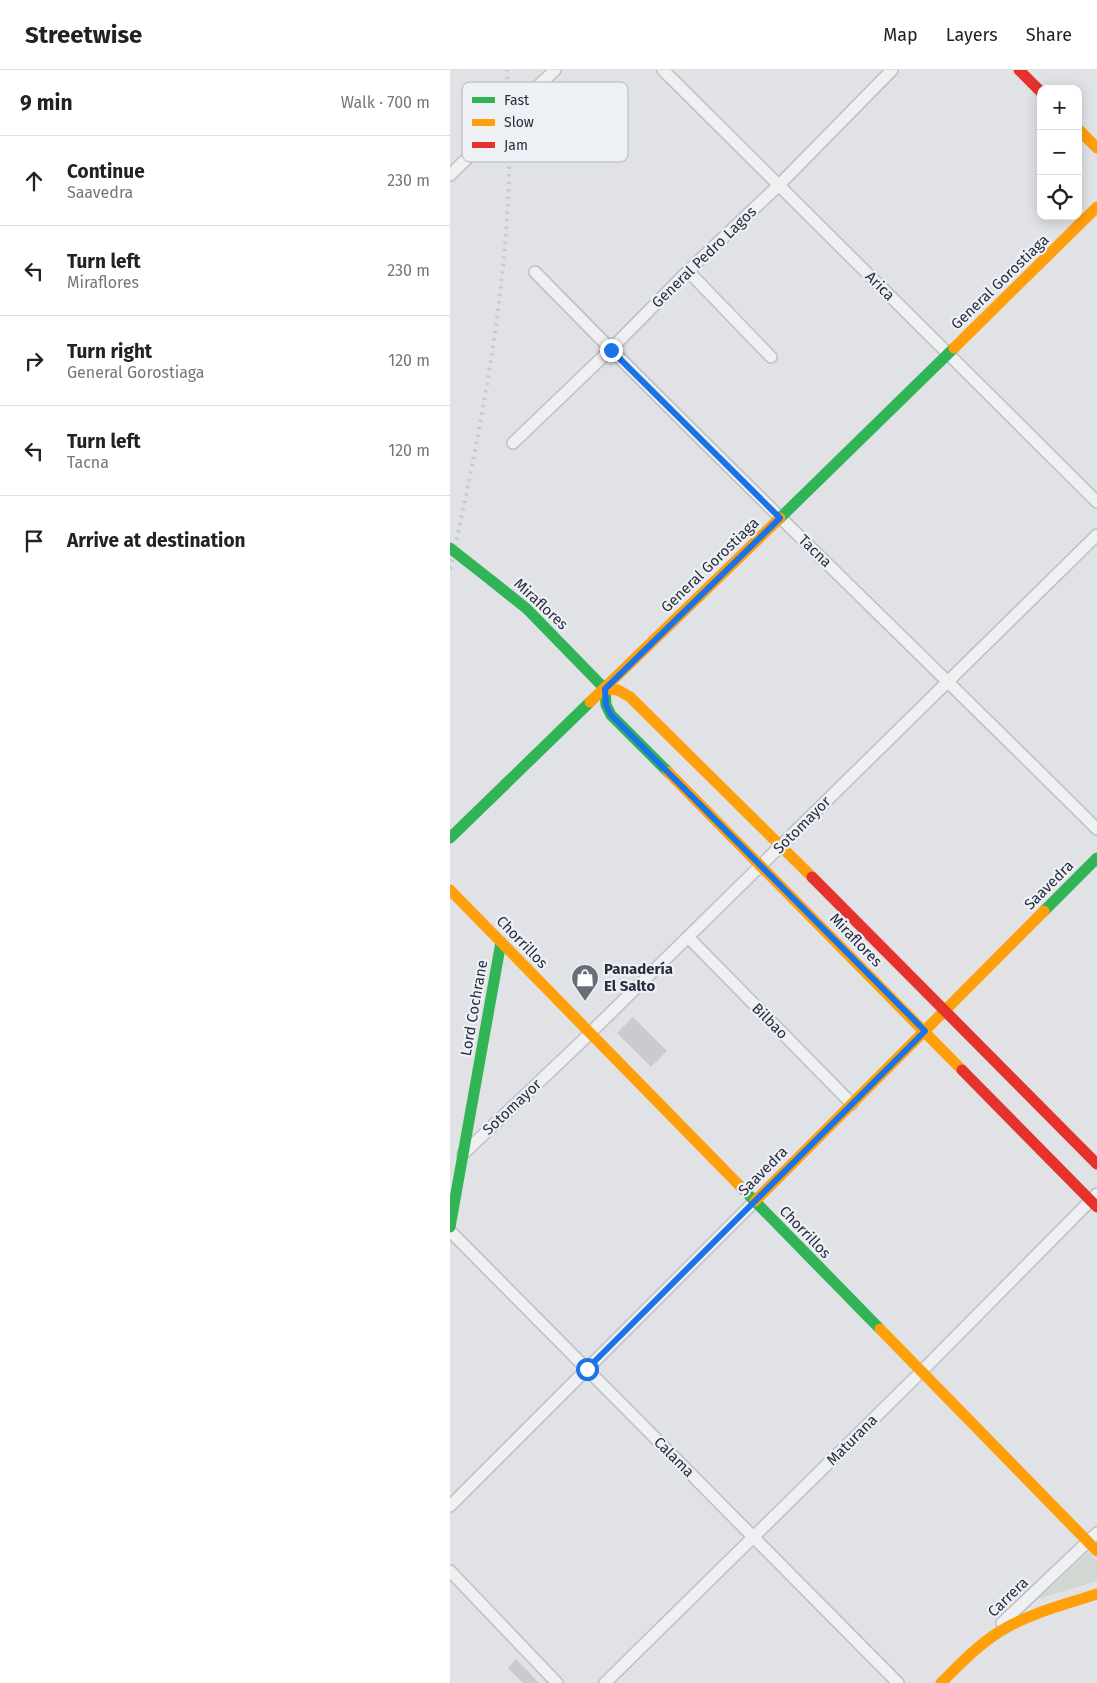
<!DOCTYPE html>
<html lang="en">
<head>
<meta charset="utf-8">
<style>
	body { margin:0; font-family:"Fira Sans",sans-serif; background:#f6f6f6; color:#222 }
	.controls { position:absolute; right:15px; top:15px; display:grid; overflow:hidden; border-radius:10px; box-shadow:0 2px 12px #0003 }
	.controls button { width:45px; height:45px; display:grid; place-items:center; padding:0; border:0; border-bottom:1px solid #e0e0e0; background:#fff; color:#222; font:25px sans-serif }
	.stop { position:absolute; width:15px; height:15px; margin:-11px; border:4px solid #1a73e8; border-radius:50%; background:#fff }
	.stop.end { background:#1a73e8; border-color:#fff; box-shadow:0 1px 5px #0008 }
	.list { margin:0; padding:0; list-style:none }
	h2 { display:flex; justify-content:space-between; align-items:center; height:65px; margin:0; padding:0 20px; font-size:21px }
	h2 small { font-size:16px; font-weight:400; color:#767676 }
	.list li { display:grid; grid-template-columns:32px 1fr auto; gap:15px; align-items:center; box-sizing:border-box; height:90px; padding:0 20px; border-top:1px solid #e0e0e0 }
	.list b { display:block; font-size:19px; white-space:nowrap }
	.list p { margin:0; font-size:16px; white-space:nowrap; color:#767676 }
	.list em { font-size:16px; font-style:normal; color:#767676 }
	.icon { flex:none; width:28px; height:28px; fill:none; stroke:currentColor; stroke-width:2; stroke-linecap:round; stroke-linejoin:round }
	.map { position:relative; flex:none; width:647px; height:1613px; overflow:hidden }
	header { display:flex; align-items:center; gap:30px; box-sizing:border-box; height:70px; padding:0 25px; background:#fff; border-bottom:1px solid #e0e0e0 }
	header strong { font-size:24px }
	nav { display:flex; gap:28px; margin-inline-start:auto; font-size:18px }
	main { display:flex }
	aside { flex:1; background:#fff }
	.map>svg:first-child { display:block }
</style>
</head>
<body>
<header>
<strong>Streetwise</strong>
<nav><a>Map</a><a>Layers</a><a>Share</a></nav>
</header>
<main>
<aside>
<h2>9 min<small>Walk · 700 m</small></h2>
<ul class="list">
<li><svg class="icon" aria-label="ahead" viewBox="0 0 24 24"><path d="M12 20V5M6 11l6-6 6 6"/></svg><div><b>Continue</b><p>Saavedra</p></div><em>230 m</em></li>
<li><svg class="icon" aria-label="left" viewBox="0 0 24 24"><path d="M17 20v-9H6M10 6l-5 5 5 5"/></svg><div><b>Turn left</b><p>Miraflores</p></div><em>230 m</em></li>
<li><svg class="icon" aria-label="right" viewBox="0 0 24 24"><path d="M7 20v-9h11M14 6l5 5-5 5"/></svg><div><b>Turn right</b><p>General Gorostiaga</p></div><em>120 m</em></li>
<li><svg class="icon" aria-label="left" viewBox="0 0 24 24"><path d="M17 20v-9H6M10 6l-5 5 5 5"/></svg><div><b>Turn left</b><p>Tacna</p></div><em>120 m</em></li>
<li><svg class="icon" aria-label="arrive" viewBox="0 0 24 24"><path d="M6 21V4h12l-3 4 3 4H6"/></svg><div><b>Arrive at destination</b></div></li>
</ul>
</aside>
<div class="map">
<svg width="647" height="1613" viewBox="0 0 647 1613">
	<rect width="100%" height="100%" fill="#e0e2e5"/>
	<!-- green -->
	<path fill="#d0d8d1" d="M639 1482 647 1491V1511L588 1529Z"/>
	<!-- building -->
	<path fill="#cacbcf" d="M183 947 217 981 201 997 167 963Z
		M66 1589 89 1613H73L58 1598Z"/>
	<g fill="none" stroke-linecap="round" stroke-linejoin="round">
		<defs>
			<path id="street" d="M213 0 647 432
				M82 22 105 0
				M0 105 41 65
				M238 201 321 287
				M85 202C269 391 460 573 647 759
				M63 373 161 279 238 201 329 115 442 0
				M238 867 402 1034
				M13 1084 130 973 647 465
				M0 1161 448 1613
				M0 1436 305 1131
				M0 1501 107 1613
				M552 1553 647 1463
				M155 1613 471 1302 647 1124"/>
		</defs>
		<!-- street casing -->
		<use href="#street" stroke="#bec0c3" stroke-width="14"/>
		<!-- street -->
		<use href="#street" stroke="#eff0f2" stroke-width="11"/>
		<!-- fast -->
		<path stroke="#30b455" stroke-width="11" d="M330 448 504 278
			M42 511 77 539 155 619 156 635 161 645 218 702
			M0 768 140 632
			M594 841 647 788
			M289 1115 430 1259
			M0 1157 51 872"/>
		<!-- slow -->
		<path stroke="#ff9f0a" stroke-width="11" d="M628 59 647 78
			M504 278 647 137
			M155 619 168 620 180 627 362 807
			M140 632 330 448
			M218 702 512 1000
			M0 820 289 1115
			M305 1131 594 841
			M430 1259 647 1481
			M491 1613C509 1595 527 1576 549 1562 579 1543 614 1535 647 1524"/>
		<!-- jam -->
		<path stroke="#e5322d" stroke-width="11" d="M569 0 591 22
			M362 807 647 1094
			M512 1000 647 1137"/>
		<!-- rail -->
		<path stroke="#c9cacd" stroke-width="4" stroke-dasharray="2.5 5" stroke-linecap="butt" d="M0 499C36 338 69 166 57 0"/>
		<!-- fast-bridge -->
		<path stroke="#30b455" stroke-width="11" d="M0 478 42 511"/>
	</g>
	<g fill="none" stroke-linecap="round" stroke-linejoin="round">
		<!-- route -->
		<path stroke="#1a73e8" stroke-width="6" d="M137 1299 475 961 161 645 156 635 155 619 330 448 161 280"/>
	</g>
	<!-- icons -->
	<defs>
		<symbol id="shop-pin" viewBox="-11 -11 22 30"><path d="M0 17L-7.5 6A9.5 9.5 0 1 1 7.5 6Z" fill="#686d78" stroke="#edf0f5"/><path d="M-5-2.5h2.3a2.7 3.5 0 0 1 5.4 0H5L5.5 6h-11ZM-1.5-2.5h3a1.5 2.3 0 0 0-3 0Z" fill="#fff"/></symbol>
	</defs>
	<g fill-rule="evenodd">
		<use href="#shop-pin" x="119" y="892" width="32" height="43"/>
	</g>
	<g text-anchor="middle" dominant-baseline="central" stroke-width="4.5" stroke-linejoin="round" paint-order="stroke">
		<!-- street labels -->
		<g font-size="15" fill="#282e3d" stroke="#edf0f5">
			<text transform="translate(254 187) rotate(-44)">General Pedro Lagos</text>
			<text transform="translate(550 212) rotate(-44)">General Gorostiaga</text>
			<text transform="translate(430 216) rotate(45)">Arica</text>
			<text transform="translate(365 481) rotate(44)">Tacna</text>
			<text transform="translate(260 495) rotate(-44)">General Gorostiaga</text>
			<text transform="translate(91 534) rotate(43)">Miraflores</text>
			<text transform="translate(352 755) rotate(-45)">Sotomayor</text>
			<text transform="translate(599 815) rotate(-45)">Saavedra</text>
			<text transform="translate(406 870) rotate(46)">Miraflores</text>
			<text transform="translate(72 872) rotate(46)">Chorrillos</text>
			<text transform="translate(24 938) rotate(-80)">Lord Cochrane</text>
			<text transform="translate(320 951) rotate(45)">Bilbao</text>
			<text transform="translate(62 1037) rotate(-43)">Sotomayor</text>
			<text transform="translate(313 1101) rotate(-45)">Saavedra</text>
			<text transform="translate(355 1162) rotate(46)">Chorrillos</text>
			<text transform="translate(402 1370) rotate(-45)">Maturana</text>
			<text transform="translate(224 1387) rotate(45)">Calama</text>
			<text transform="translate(558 1527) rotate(-44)">Carrera</text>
		</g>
		<!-- poi labels -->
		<g font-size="15" font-weight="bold" fill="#282e3d" stroke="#edf0f5" text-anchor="start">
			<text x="154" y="899">Panadería<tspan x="154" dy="17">El Salto</tspan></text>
		</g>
	</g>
	<!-- legend -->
	<rect x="12" y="12" width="166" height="80" rx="8" fill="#edf0f5" stroke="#b2b6be" stroke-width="1"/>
	<rect x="22" y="27" width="23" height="6" fill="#30b455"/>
	<rect x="22" y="49" width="23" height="7" fill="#ff9f0a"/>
	<rect x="22" y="72" width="23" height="6" fill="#e5322d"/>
	<g font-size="14" fill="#282e3d">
		<text x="54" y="35">Fast</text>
		<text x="54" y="57">Slow</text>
		<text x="54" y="80">Jam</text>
	</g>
</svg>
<div class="controls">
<button>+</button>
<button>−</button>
<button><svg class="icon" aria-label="locate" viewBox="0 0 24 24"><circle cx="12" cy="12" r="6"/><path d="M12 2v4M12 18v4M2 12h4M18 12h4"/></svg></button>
</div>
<div class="stop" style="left:137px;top:1299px"></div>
<div class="stop end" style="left:161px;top:280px"></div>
</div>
</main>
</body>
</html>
